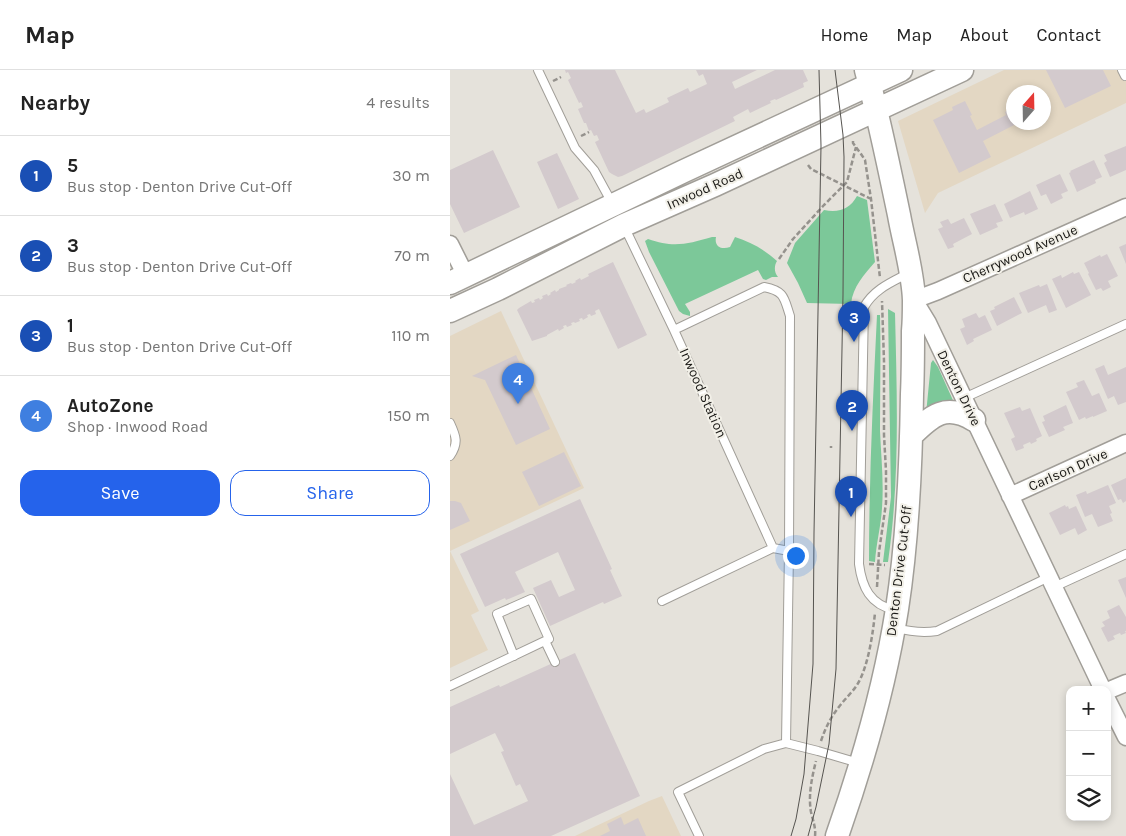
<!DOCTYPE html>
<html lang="en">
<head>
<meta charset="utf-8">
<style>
	body { margin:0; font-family:Karla,sans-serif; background:#f6f6f6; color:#222 }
	.controls { position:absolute; right:15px; bottom:15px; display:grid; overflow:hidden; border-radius:10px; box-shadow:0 2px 8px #0003 }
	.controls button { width:45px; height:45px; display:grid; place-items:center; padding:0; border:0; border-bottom:1px solid #e0e0e0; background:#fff; color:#222; font:25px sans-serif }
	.compass { position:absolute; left:556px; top:15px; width:45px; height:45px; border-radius:50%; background:#fff; box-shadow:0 2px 8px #0003; rotate:20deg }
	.you { position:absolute; left:345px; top:485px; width:18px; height:18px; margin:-12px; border:4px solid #fff; border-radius:50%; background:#1a73e8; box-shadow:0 0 0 8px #1a73e833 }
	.badge { display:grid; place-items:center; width:32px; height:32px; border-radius:50%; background:#2563eb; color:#fff; font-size:16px; font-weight:700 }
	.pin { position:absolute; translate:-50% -41px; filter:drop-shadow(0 1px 2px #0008) }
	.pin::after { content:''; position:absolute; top:26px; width:18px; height:15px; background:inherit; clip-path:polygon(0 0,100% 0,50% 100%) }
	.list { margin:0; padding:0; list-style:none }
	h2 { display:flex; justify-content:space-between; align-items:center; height:65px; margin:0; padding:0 20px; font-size:21px }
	h2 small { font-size:16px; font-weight:400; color:#767676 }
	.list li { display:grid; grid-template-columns:32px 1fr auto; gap:15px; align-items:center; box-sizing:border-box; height:80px; padding:0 20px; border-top:1px solid #e0e0e0 }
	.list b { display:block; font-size:19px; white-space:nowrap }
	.list p { margin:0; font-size:16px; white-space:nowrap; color:#767676 }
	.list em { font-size:16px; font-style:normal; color:#767676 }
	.actions { display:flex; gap:10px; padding:15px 20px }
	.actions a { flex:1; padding:11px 0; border:1px solid #2563eb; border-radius:15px; text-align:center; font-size:18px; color:#2563eb }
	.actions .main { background:#2563eb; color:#fff }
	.icon { flex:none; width:28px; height:28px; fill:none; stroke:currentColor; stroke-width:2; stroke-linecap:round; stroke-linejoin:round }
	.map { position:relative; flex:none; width:676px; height:766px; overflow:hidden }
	header { display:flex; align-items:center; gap:30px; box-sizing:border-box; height:70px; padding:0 25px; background:#fff; border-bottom:1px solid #e0e0e0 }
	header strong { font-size:24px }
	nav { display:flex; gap:28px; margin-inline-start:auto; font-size:18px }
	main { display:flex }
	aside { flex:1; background:#fff }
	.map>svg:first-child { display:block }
</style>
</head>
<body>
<header>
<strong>Map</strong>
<nav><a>Home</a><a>Map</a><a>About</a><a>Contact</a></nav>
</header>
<main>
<aside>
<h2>Nearby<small>4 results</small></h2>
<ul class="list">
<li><span class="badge" style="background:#1a4fb4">1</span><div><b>5</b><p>Bus stop · Denton Drive Cut-Off</p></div><em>30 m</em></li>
<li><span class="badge" style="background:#1a4fb4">2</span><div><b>3</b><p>Bus stop · Denton Drive Cut-Off</p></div><em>70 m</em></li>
<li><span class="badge" style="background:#1a4fb4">3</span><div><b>1</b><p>Bus stop · Denton Drive Cut-Off</p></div><em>110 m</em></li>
<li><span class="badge" style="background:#3f7fe0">4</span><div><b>AutoZone</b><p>Shop · Inwood Road</p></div><em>150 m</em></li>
</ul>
<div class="actions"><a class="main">Save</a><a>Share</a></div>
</aside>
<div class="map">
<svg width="676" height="766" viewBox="0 0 676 766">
	<rect width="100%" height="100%" fill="#e5e2db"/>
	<!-- commercial -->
	<path fill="#e3d7c3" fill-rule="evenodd" d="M554 0H676V33L488 123 475 143 448 51ZM564 22H594V52H564Z
		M51 241 134 418 0 481 29 541 21 545 38 580 0 598V266Z
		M212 726 231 766H125L199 731Z"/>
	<!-- green -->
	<path fill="#7cc899" d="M407 126 417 130 425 192C414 205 403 216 401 234L357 233 348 213 337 193 345 173 374 140C389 143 400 139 407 126Z
		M262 167H266C264 177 272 180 280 177L285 167C301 172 315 180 327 191 324 196 324 202 328 207H322L316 210 313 209 308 200 235 234 240 242V246L233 244 229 241 199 182 195 171 198 169C223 178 238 174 262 167Z
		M438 239 445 243C447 327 450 408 438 492H433L441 427Z
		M427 245H430C431 284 430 322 430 361 431 386 434 412 432 438 431 456 426 474 425 492L419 491C419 409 423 327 427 245Z
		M483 290 488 297 506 337 476 344 481 293Z"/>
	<!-- building -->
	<path fill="#d3cacd" d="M115 0H165L186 43 194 39 196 43 219 32 217 28 238 18 240 22 257 14 253 4 249 6 246 0H307L282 12 285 19 325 0H353L358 11 353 13 354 17 326 30 325 29 320 31 321 33 300 43 298 39 283 47 285 51 172 106 168 107 162 104 159 102 145 72 149 70 147 65 144 66 141 60 139 61 136 53H134L128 39 133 37 131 32 129 33 118 10 121 8 118 2 116 3Z
		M596 0H653L661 16 615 38Z
		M515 31 522 45 520 46 527 60 556 45 555 42 559 40 561 44 564 42V52H570L533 71 541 87 509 103 483 50 503 40 502 37Z
		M676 76V100L660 107 654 93 657 91 654 85Z
		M43 80 70 137 14 163 0 134V100Z
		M107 83 129 129 108 139 87 92Z
		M644 90 652 107 645 110 646 113 627 122 619 103 621 102 620 101Z
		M610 104 618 121 611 124 613 128 601 134 596 124 591 126 586 115Z
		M580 121 588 139 575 145 574 142 560 148 554 134Z
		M545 134 553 151 546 153 548 157 530 165 520 144Z
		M514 148 522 164 503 174 504 177 498 179 488 159 493 157 490 152 498 149 501 154Z
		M676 174V194L669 177Z
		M657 184 668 206 658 211 661 217 653 221 651 218 646 220 638 204 639 203 634 193 650 185 651 187Z
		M163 192 197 265 168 279 149 239 145 241 146 244 141 246 140 244 137 245 138 247 133 250 132 248 129 249 130 251 125 253 124 252 121 253 122 255 117 257 116 255 113 256 114 258 109 261 108 259 97 265V266L82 271 67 240 69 238 81 231 82 233 85 232 84 230 89 228 90 230 93 228 92 226 97 224 98 226 101 224 100 223 105 220 106 222 109 220V219L117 216 116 215 121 213 122 214 126 212 125 211 130 208 131 210 139 206 138 204Z
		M623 202 624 204 629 202 641 225 616 238 602 209 611 205 612 208Z
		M597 214 607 240 599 243 596 235 578 243 569 223 589 215 590 217Z
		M564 227 572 243 547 256 540 241 545 239 544 237Z
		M526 243 529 248 535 245 542 260 523 269 524 271 517 275 510 259 515 257 512 249Z
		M66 285 100 359 66 375 35 310 22 306Z
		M654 295 658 305 676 297V332L668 335 664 326 658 329 645 299Z
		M634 310 642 326 649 323 657 341 643 347V346L636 349 635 347 629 350 616 322 628 317 626 313Z
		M616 335 623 353 613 357 615 360 599 367 592 352 595 351 593 346Z
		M570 337 572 341 580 338 592 366 586 369 587 371 581 374 580 372 573 375 574 378 566 381 561 369 565 367 554 343Z
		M114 382 131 416 89 436 72 402Z
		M676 408V431L673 433 671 429 668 430 661 415Z
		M658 415 666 433 659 436 662 443 660 444 663 451 648 457 642 444 635 447 626 425 636 421 637 424Z
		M130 429 162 499 160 500 172 526 154 534 153 532 100 556 83 518 101 510 109 527 125 520 108 482 65 502 75 522 56 530 55 528 35 537 10 484Z
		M0 431H5L11 433 20 451 0 460Z
		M615 435 616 437 618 436 619 439 626 436 637 460 628 465 625 458 610 465 599 443Z
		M676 507V528L668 510Z
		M669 535 676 547V561H675L676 563 671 565 670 563 663 566 665 569 658 572 651 558 655 556 652 552 660 548 657 541Z
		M125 583 190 726 101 766H0V704L24 755 78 731 70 714 66 716 51 682 54 681 45 663 0 684V637L49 615 50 617Z
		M171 747 174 755 188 748 196 766H150L160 761 157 754Z"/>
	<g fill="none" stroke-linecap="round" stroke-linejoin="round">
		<defs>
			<path id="service" d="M88 0 125 78 144 100 162 133
				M672 0 675 6
				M174 156 224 260 323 478 339 481
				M224 260 314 217C335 221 334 228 340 246L339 481 336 673
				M514 328 676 254
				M0 353C6 366 9 373 0 386
				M604 517 676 484
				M212 531 323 478
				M445 540C420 535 412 517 409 494L414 237C424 219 442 212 459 203
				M447 558C461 562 473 563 487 561L599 507
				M95 571 105 592
				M0 616 99 569 81 529 47 544 64 586
				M249 766 228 722 314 679 336 673 368 681 409 693"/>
			<path id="minor" d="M0 174 16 206
				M560 426 676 373
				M653 620 478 253 464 230 488 221 676 137
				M657 621 676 613
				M657 629 676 667"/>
			<path id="secondary" d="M0 213 234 101 451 0
				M0 241 48 219 174 155 265 115 512 0
				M461 366C482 345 496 333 524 350
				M387 766C413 692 435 616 447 539 458 468 461 396 462 324 463 303 463 282 463 261 464 251 464 240 464 230 463 202 454 173 449 145 439 97 429 48 416 0"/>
		</defs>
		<!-- service casing -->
		<use href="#service" stroke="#a19e98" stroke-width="10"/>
		<!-- minor casing -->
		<use href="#minor" stroke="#a19e98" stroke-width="19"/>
		<!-- secondary casing -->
		<use href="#secondary" stroke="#a19e98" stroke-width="25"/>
		<!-- path -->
		<path stroke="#95928d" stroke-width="2.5" stroke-dasharray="5 2.5" stroke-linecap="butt" d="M103 11 111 7
			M131 66 139 62
			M403 71V73L411 84 415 90 421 129 430 208
			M358 95 361 99 421 129
			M329 189 343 169 374 135 397 112 406 77
			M381 376V378
			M419 494 435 495
			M427 517 429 482 436 433V401L434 365V291L432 231
			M371 671C376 656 382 645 392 633 397 627 403 621 407 615 418 598 423 563 425 543
			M365 766C366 758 363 751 361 742 358 725 362 707 366 691"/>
		<!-- service -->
		<use href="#service" stroke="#fff" stroke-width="8"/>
		<!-- minor -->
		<use href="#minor" stroke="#fff" stroke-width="16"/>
		<!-- secondary -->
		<use href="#secondary" stroke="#fff" stroke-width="22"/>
		<!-- tram -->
		<path stroke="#565450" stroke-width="1" d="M341 766 346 749 354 704 363 594 364 463 371 76 369 0
			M358 766 366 737 379 674 386 599 393 225 394 87 393 65 385 0"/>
	</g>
	<g text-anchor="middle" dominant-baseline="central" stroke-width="4" stroke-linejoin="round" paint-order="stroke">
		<!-- street labels -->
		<g font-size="14" fill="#191815" stroke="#f2f0e8">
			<text transform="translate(255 119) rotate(-24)">Inwood Road</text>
			<text transform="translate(570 184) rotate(-24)">Cherrywood Avenue</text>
			<text transform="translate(509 318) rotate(64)">Denton Drive</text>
			<text transform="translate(253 323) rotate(66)">Inwood Station</text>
			<text transform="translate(618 400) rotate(-24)">Carlson Drive</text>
			<text transform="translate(449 501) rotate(-83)">Denton Drive Cut-Off</text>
		</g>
	</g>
</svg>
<div class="controls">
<button>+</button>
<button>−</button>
<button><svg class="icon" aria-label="layers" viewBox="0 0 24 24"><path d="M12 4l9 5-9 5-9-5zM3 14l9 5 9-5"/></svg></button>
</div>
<svg class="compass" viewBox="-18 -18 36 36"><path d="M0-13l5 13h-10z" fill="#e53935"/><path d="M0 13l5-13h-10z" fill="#767676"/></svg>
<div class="you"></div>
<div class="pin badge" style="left:401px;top:447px;background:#1a4fb4">1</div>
<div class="pin badge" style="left:402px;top:361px;background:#1a4fb4">2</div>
<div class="pin badge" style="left:404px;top:272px;background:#1a4fb4">3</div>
<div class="pin badge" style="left:68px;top:334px;background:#3f7fe0">4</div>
</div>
</main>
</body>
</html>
